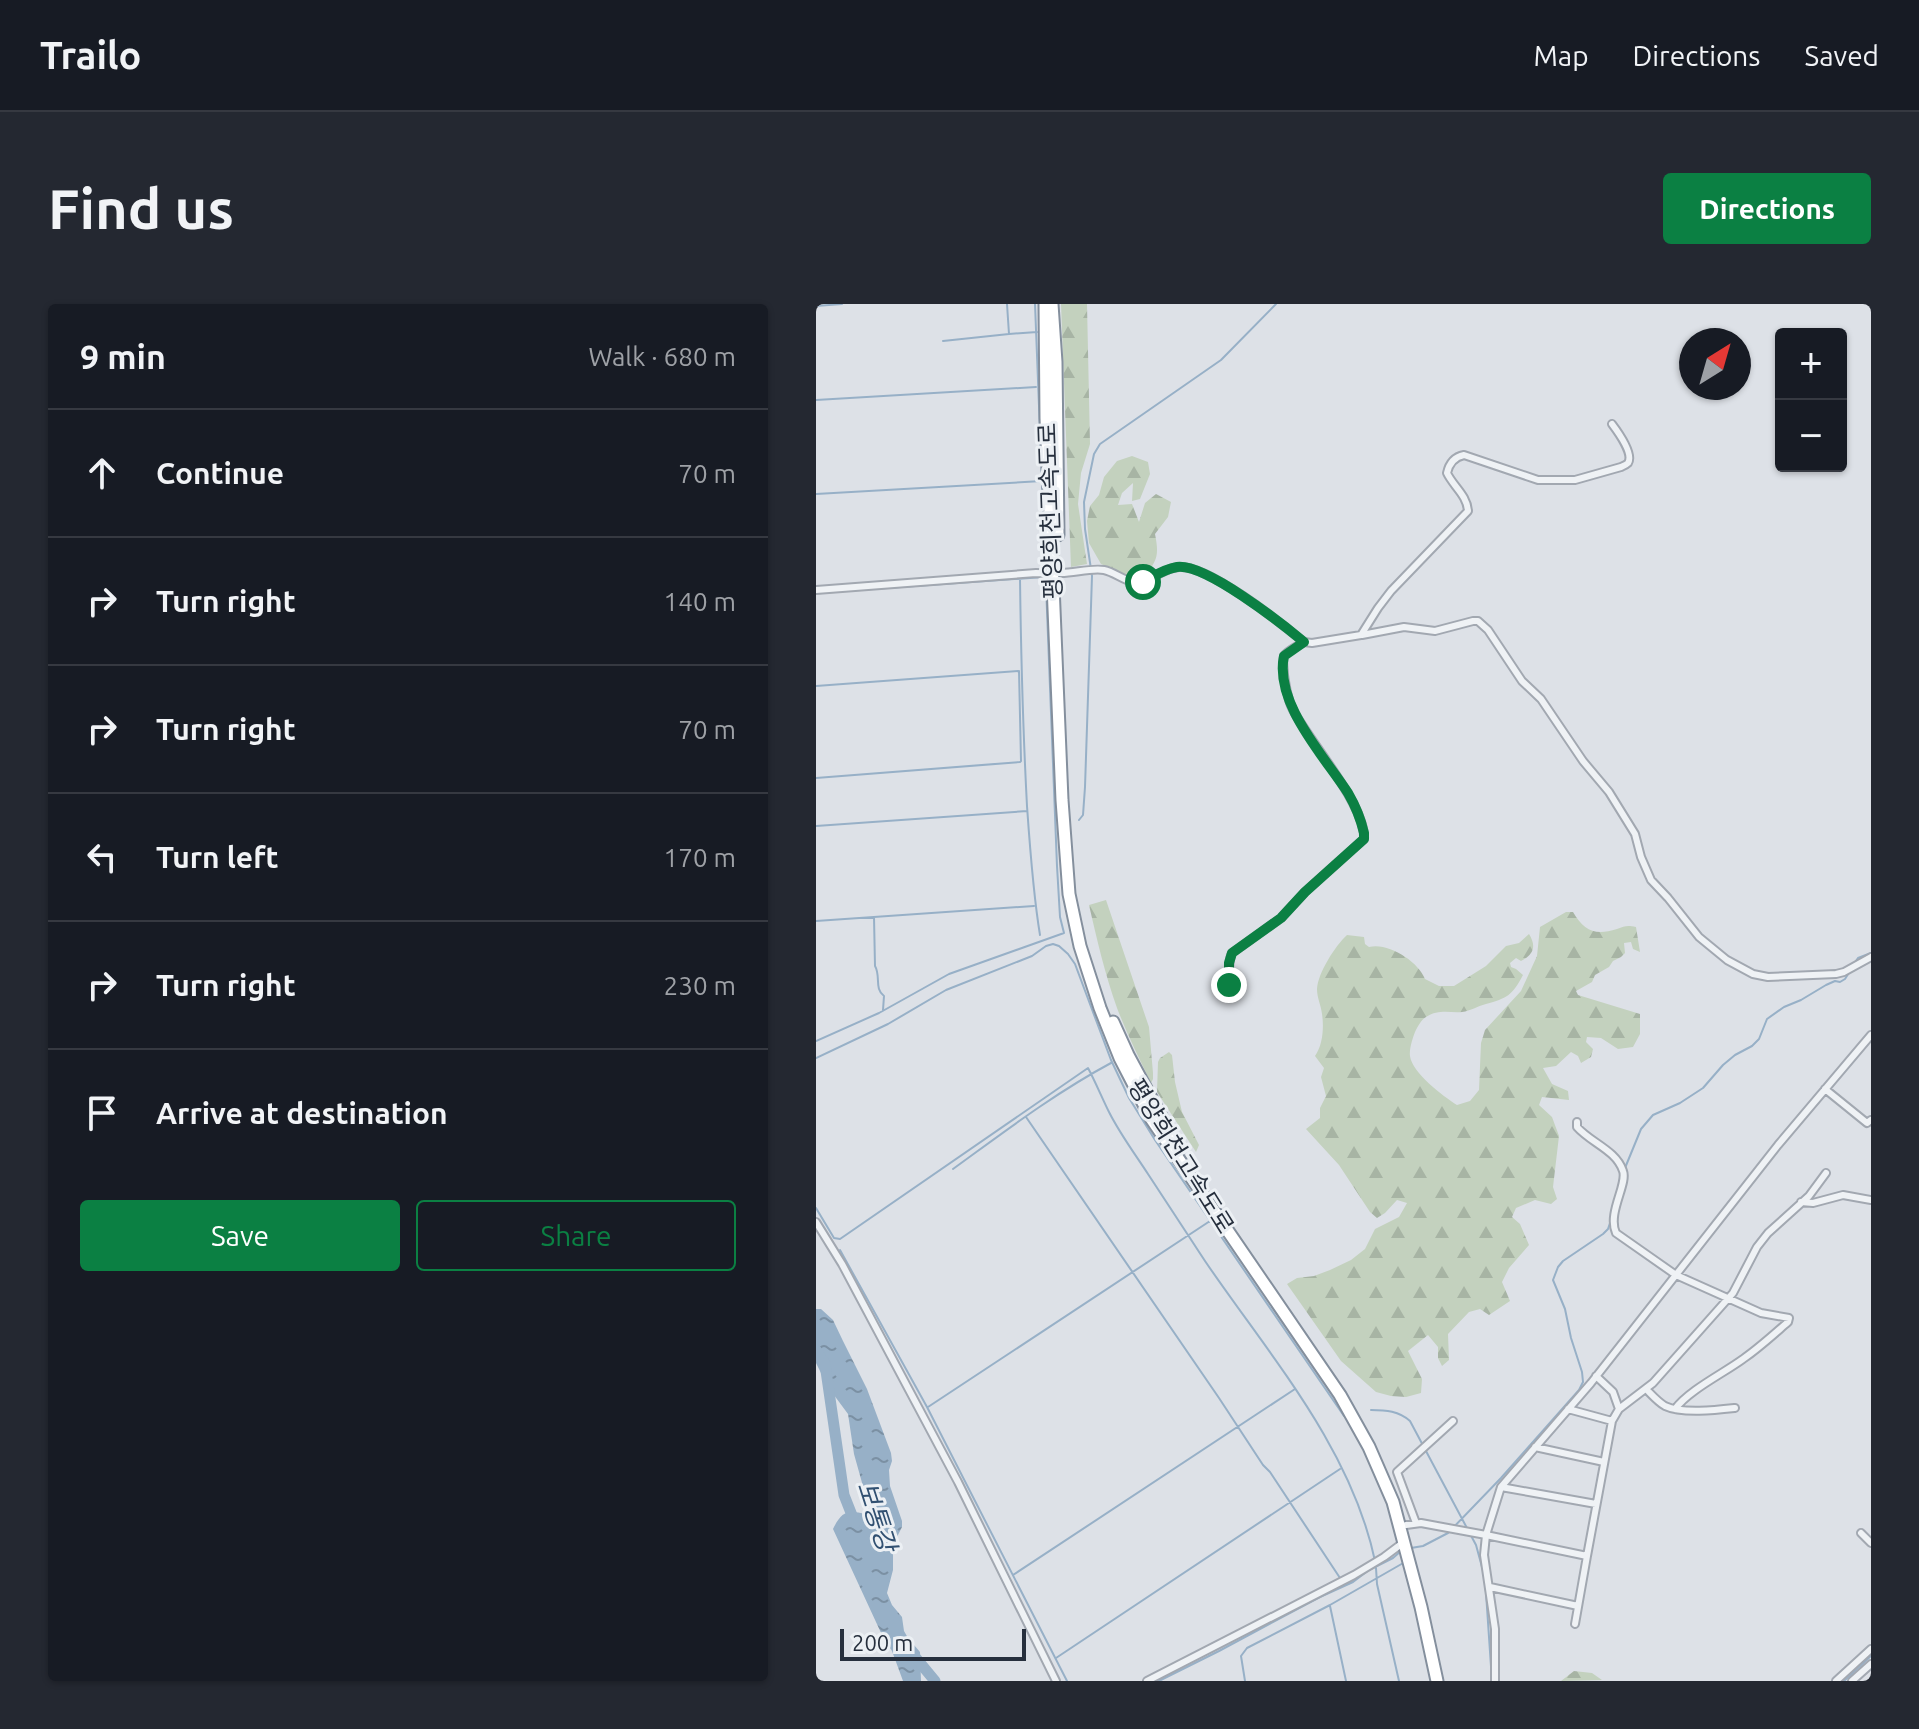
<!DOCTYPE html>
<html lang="en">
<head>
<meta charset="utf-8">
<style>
	body { margin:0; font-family:Ubuntu,"Noto Sans KR",sans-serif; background:#242831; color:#f1f3f6 }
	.controls { position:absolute; right:24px; top:24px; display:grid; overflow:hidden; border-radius:8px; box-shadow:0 2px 6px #0004 }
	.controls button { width:72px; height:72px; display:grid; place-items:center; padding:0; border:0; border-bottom:2px solid #363941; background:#171b24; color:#f1f3f6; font:40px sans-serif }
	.compass { position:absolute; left:863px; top:24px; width:72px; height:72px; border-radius:50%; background:#171b24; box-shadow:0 2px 6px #0004; rotate:37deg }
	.scale { position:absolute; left:24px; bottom:20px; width:186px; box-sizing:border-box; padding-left:8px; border:4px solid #262f3d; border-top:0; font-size:22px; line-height:28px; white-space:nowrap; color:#262f3d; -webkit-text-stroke:6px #ecf0f4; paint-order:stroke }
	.stop { position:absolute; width:24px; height:24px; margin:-18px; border:6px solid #0b8043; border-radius:50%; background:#fff }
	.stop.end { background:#0b8043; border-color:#fff; box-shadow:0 2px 8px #0008 }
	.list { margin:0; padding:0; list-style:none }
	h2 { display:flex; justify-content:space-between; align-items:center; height:104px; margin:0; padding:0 32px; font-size:34px }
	h2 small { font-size:26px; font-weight:400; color:#9ea1a6 }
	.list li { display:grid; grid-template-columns:52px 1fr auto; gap:24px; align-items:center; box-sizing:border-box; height:128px; padding:0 32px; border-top:2px solid #363941 }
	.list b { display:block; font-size:30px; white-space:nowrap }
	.list em { font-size:26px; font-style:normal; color:#9ea1a6 }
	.actions { display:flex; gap:16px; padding:24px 32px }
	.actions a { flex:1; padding:18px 0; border:2px solid #0b8043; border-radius:8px; text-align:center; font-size:28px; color:#0b8043 }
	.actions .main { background:#0b8043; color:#fff }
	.icon { flex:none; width:44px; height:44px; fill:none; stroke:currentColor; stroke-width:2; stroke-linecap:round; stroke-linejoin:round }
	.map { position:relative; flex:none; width:1055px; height:1377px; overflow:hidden; border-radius:8px }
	header { display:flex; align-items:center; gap:48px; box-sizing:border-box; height:112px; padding:0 40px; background:#171b24; border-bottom:2px solid #363941 }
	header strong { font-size:38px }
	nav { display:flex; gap:44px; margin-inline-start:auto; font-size:28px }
	.intro { display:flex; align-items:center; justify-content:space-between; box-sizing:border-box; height:192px; padding:0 48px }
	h1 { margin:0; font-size:56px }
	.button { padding:20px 36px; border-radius:8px; background:#0b8043; color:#fff; font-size:28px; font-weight:700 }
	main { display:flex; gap:48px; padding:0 48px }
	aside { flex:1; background:#171b24; border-radius:8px; box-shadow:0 2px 6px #0004 }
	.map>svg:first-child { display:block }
</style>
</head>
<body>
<header>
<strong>Trailo</strong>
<nav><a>Map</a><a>Directions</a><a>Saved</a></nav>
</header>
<div class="intro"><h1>Find us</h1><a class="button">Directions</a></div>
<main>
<aside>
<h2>9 min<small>Walk · 680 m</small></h2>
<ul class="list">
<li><svg class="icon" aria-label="ahead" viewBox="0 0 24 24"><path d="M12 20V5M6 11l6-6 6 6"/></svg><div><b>Continue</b></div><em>70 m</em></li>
<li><svg class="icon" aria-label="right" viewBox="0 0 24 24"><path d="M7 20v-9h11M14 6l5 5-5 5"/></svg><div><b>Turn right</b></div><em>140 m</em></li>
<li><svg class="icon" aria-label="right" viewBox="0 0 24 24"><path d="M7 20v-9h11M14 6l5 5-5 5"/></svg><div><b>Turn right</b></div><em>70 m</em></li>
<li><svg class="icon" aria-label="left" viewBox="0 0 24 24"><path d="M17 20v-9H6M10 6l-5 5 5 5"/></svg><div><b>Turn left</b></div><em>170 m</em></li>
<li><svg class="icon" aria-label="right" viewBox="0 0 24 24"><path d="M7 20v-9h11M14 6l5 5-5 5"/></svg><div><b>Turn right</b></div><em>230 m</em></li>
<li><svg class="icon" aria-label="arrive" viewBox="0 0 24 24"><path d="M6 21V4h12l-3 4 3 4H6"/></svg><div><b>Arrive at destination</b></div></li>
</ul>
<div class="actions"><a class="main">Save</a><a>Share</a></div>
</aside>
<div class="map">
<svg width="1055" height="1377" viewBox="0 0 1055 1377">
	<defs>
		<pattern id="forest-firs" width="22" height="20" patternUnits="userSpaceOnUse" patternTransform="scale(2)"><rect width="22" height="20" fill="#c3d1be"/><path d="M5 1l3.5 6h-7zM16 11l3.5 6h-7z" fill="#a7b4a4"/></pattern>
		<pattern id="water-ripples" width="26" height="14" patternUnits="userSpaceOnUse" patternTransform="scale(2)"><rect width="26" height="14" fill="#97b0c7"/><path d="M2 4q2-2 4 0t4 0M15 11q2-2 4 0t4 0" fill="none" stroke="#7b90a3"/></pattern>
	</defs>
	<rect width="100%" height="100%" fill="#dde1e7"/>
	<!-- forest -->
	<path fill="url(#forest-firs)" d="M245 0H271L274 140 265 169 262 200 271 260 255 263Z
		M316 152 332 158 334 170 324 195 316 197 317 179 306 189 302 201 316 200 323 218 329 199 340 190 355 198 352 213 339 230C343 250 342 257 328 272H313L285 260 273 239 271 217 274 202 283 191 288 173 301 157Z
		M290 596 333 723 337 769V775L335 779C323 754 311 730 301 704 289 670 281 636 273 601Z
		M750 608H757C768 627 779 632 801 625 809 622 811 621 820 623L824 648 817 645 815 638 808 639 809 649 805 653 797 657 793 663 779 671 776 678 760 687 762 691 824 710V730L817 743 802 745 785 734 771 733 770 738 777 745 775 753 765 759 762 752 755 748 740 762 727 764 736 780 752 787 753 796 726 793 723 801 736 813 743 832 737 883 741 895 735 900 719 896 700 904 696 913 704 920 713 941 693 964 686 978 694 997 673 1011 664 1005 653 1008 632 1030 633 1056 626 1062 622 1054V1043L612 1031 592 1047 606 1075 605 1089 590 1093 575 1092 560 1088 525 1057 471 980 481 974 498 972 514 966 535 956 549 945 559 925 583 913 591 899 581 896 569 909 561 914 554 908 523 861 490 825 504 814V804L510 792 505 773 508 764 499 752C507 741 508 723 506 710 505 701 501 694 501 685 502 669 519 642 531 631L548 633 549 640 553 643C572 638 602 657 609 675L623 682H638L670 662 690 642 703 639 713 630C721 643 717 651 705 657L700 654 694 659 695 663 700 665 707 671C696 692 691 694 670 700 661 702 655 707 646 708 633 709 623 705 610 713 605 716 602 722 599 728 597 733 593 745 594 752 596 769 627 792 641 801L654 797 663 786 665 739 669 726 705 687 721 652 724 623Z
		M353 748 356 751 359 778 366 808 383 841 380 848 341 788 342 758 344 754Z
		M758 1367 776 1369 786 1376 745 1377Z"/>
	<!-- water -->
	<path fill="url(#water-ripples)" d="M0 1005H5L17 1016 27 1037 51 1085 75 1149 76 1157 73 1166 74 1182 86 1217V1223L77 1241V1266L71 1289 76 1301 86 1313 88 1327 92 1334 104 1348 105 1377H87L76 1347 66 1331 17 1225C26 1207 31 1206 50 1210V1193L38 1150 32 1110 12 1083 0 1059Z"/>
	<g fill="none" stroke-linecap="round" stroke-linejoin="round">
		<!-- stream -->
		<path stroke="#97b0c7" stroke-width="2" d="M191 0 193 30 221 28
			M0 2 26 0
			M127 37 193 30
			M0 96 220 83
			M0 190 226 177
			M204 275C205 351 207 427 211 502 214 545 217 589 224 631
			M0 289 228 273
			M0 382 202 367
			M0 474 204 458 205 457 203 367
			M263 516 267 511 269 483 276 272 269 225 268 198 278 150 284 140 405 56 460 0
			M0 522 211 507
			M58 613 59 662C65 672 58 685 68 692L67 706
			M0 617 218 602
			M1037 661 1042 654 1055 649
			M0 737 63 709 133 670 248 629 244 613 241 562 219 0
			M0 754 72 720 130 686 216 652 230 642 237 640 243 642 252 650 259 660 295 756 313 794 339 836 528 1112
			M210 813 403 1094 447 1161 454 1168 524 1274
			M809 864 825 825 837 811 864 799 887 784 907 761 919 751 936 742 943 735 951 715 968 703 985 696 1010 681 1019 677 1024 678 1029 675 1034 667
			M137 865C188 828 239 789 295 759
			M0 904 18 934 24 935 272 764C280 779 286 794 293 808 304 830 319 850 332 870 351 899 370 928 389 957 453 1051 535 1143 559 1257
			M796 905 802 885
			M24 946 111 1103 251 1377
			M112 1103 394 917
			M555 1106C570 1106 583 1107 594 1117L660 1241 669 1274 676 1377
			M595 1244 607 1242 632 1229 685 1174 763 1086 767 1078 766 1068 755 1034 749 1005 737 976 742 963 747 957 787 930 792 925 795 916
			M560 1264 561 1280 583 1377
			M197 1271 479 1085
			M514 1302 530 1377
			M240 1354 524 1165
			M343 1377 403 1347 504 1293 537 1278 553 1266 577 1254 585 1247
			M429 1377 425 1352 431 1344 514 1301 589 1258
			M1028 1377 1055 1352"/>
		<!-- river -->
		<path stroke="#97b0c7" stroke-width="11" d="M0 1046 9 1060 28 1191 39 1219
			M95 1348 119 1377"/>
		<defs>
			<path id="minor" d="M0 286 220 269C228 269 237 270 245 269 259 269 274 264 288 266 298 268 307 276 317 278 331 281 346 264 363 263 391 260 465 319 488 338L496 339 545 331 562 304 575 287 652 207C651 191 637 182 631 169 633 160 638 153 648 151L722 176H759L805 163C807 162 810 161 812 159 818 150 802 128 796 120
				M546 331 588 323 619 327 657 317H662L672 326 706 377 725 395 767 457 793 488 819 530 825 553 835 576 852 594 883 633 911 656 937 670 952 673 1020 670 1028 668 1055 653
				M411 686C416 674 410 661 416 649L465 614 489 588 548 535C550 502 494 438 477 406 471 395 470 383 468 371 468 365 466 358 468 352 472 346 482 342 488 338
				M1009 785 1051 819 1055 816
				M761 818V823C775 839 800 846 807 867 812 880 791 909 800 929L860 971 945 1009 973 1014 972 1018C957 1031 943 1044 927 1055 908 1069 873 1086 859 1105
				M985 898 997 899 1027 891 1055 896
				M0 918 26 960 142 1178 240 1377
				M830 1085C836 1091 842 1098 849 1102 866 1110 901 1106 919 1104
				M752 1105 796 1117
				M803 1105 837 1079 917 989 941 943 952 929 993 892 1010 869
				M719 1143 788 1158
				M685 1183 780 1200
				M600 1219 581 1168 637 1117
				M590 1221 605 1219 670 1231 685 1183 775 1079 962 841 1055 731
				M1045 1229 1055 1239
				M674 1283 762 1302
				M759 1320 771 1252
				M331 1377 538 1271 568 1253 588 1238
				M679 1377V1325L668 1251 670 1231 771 1252 796 1117 803 1105 797 1088 780 1072
				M1020 1377 1055 1345
				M1036 1377 1055 1360"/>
			<path id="motorway" d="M229 0 230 114 246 496 253 590 264 642 284 704 304 754 336 816 524 1091 553 1143 577 1198 605 1303 621 1377
				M236 0 240 58 242 231
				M297 718 312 751 355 831"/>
		</defs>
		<!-- minor casing -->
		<use href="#minor" stroke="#a2a8b1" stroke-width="10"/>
		<!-- motorway casing -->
		<use href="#motorway" stroke="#848f9d" stroke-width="15"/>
		<!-- minor -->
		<use href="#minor" stroke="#eff2f5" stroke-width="6"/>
		<!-- motorway -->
		<use href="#motorway" stroke="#fff" stroke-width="11"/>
	</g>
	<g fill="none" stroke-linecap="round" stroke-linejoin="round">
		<!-- route -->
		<path stroke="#0b8043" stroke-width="10" d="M327 278C338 272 348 265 361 263 389 259 465 319 488 338L468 352C458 399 508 452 532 489 539 501 545 516 548 529V535L489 588 465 614 416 649 413 659V681"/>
	</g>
	<g text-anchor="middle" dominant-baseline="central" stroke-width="6" stroke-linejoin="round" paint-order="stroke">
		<!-- street labels -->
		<g font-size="24" fill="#262f3d" stroke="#ecf0f4">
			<text transform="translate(234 207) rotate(-92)">평양희천고속도로</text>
			<text transform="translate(365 852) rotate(58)">평양희천고속도로</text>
		</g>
		<!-- water labels -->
		<g font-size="26" font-style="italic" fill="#315071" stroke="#ecf0f4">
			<text transform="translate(61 1212) rotate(72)">보통강</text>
		</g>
	</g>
</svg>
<div class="controls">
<button>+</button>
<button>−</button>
</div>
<svg class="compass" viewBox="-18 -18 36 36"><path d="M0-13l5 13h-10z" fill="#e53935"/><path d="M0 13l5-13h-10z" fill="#9ea1a6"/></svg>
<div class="scale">200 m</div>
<div class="stop" style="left:327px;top:278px"></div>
<div class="stop end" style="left:413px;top:681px"></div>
</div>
</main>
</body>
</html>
